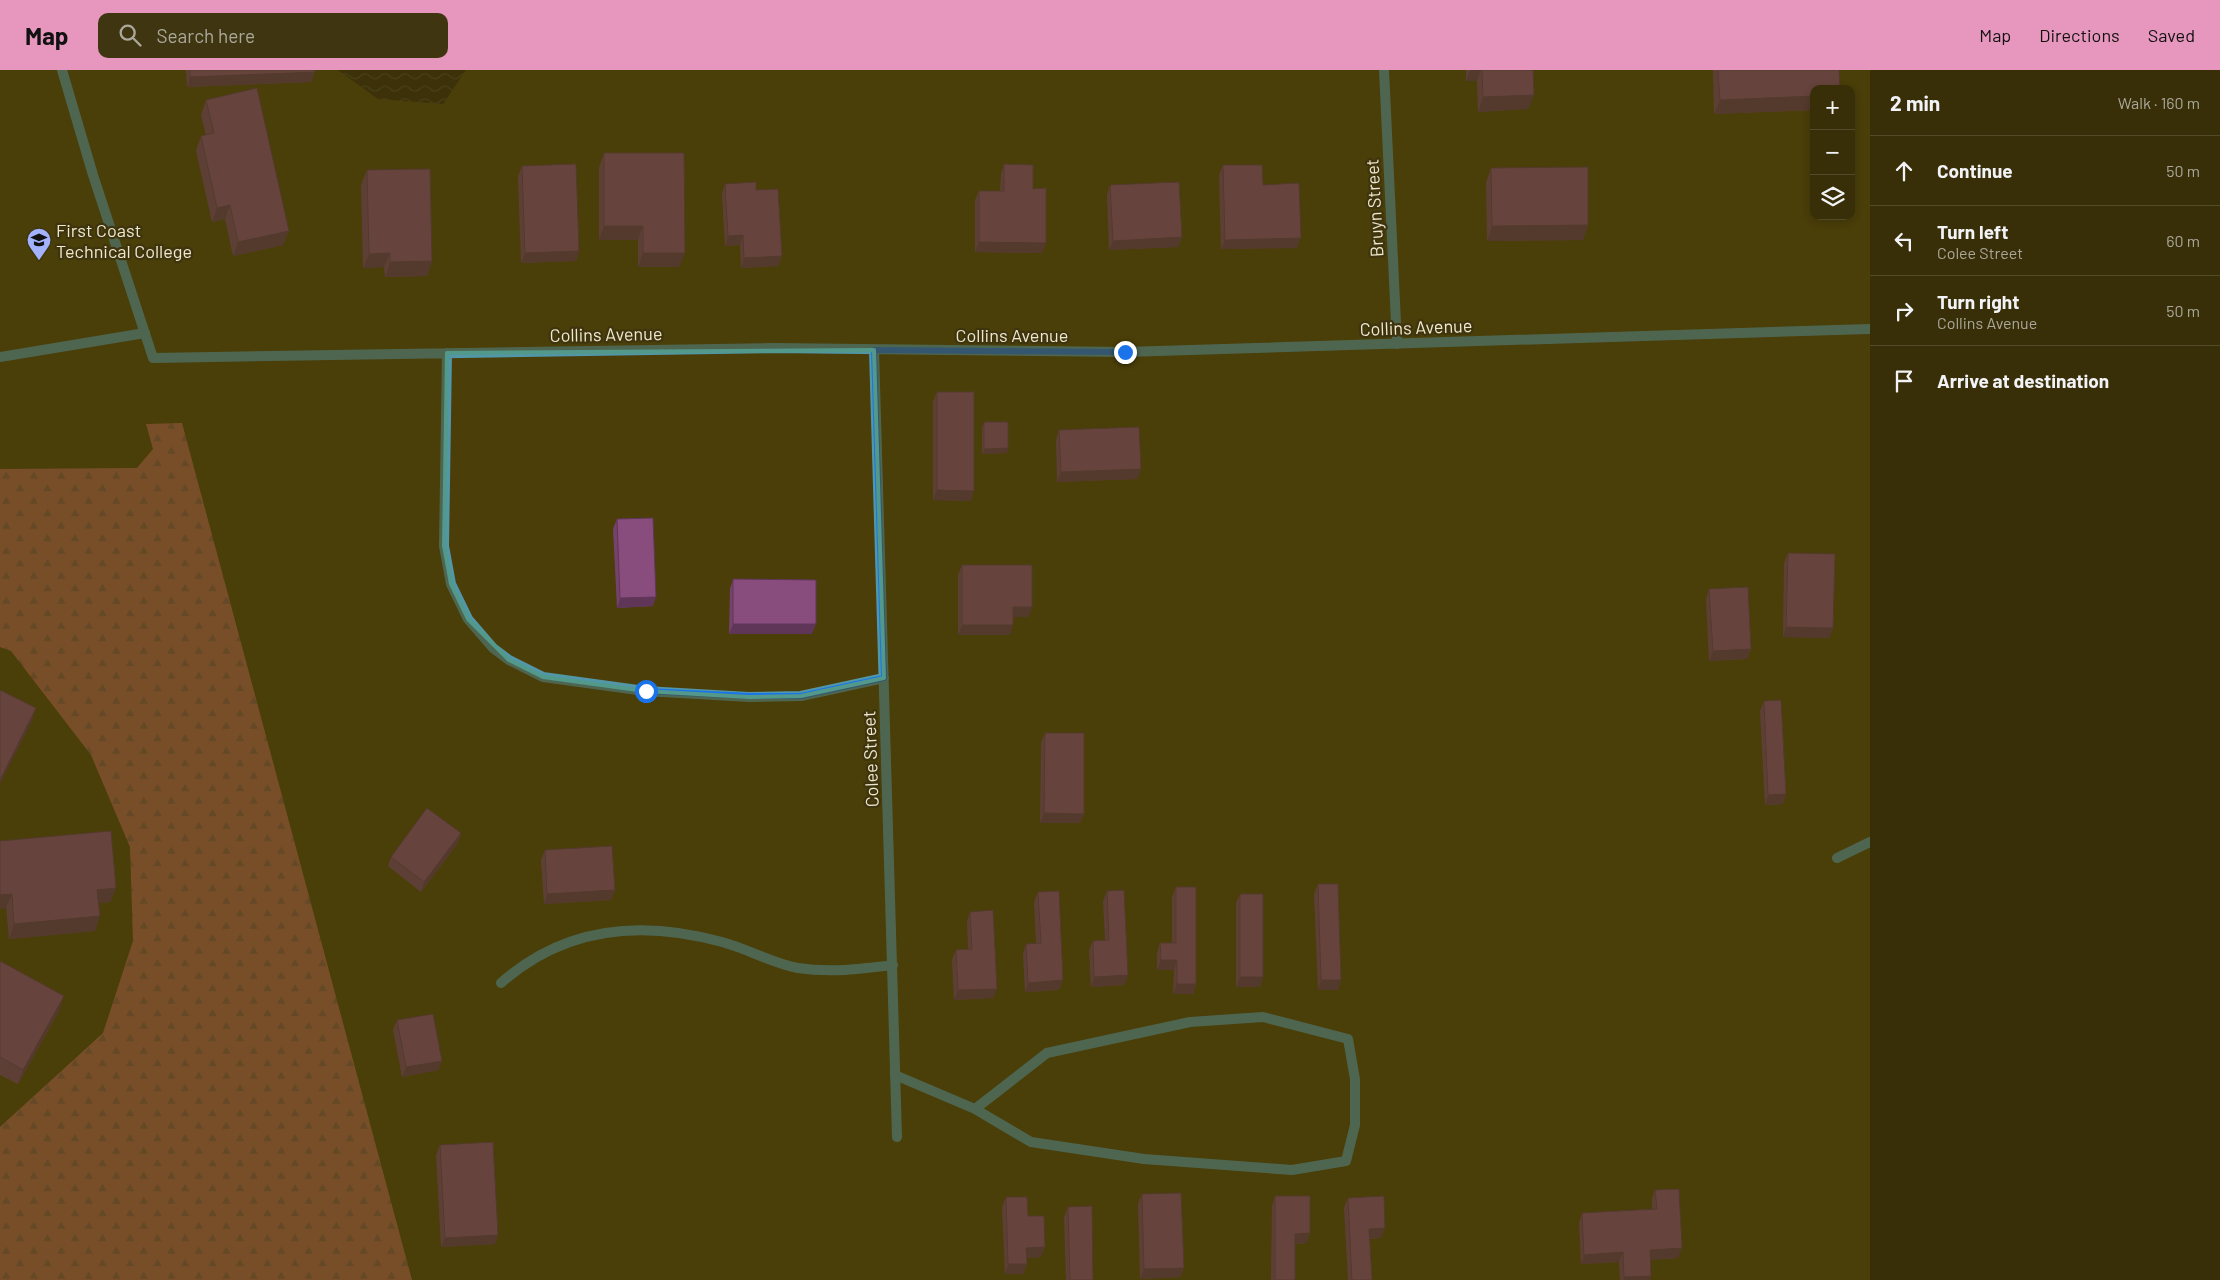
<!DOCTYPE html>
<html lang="en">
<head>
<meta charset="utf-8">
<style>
	body { margin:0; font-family:Barlow,sans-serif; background:#3f3611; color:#f1f3f6 }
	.controls { position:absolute; right:15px; top:15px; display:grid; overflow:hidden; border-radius:10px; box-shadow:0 2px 8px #0003 }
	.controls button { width:45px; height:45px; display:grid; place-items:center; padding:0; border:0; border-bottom:1px solid #524a28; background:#382e07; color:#f1f3f6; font:25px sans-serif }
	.stop { position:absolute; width:15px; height:15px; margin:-11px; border:4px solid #1a73e8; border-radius:50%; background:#fff }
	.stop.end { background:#1a73e8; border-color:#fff; box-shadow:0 1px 5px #0008 }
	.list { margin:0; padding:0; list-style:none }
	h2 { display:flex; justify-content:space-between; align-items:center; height:65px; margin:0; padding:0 20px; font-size:21px }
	h2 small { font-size:16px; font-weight:400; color:#aba89b }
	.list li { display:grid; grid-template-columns:32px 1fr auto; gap:15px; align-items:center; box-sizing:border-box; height:70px; padding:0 20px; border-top:1px solid #524a28 }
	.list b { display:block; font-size:19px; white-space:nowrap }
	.list p { margin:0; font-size:16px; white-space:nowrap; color:#aba89b }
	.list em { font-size:16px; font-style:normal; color:#aba89b }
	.icon { flex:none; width:28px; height:28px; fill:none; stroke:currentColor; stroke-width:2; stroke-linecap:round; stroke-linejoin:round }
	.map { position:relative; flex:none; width:1870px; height:1210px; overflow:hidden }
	header { display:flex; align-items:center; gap:30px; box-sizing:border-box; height:70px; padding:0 25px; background:#e797bd; color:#111 }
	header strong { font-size:24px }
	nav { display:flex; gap:28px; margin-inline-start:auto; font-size:18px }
	.search { width:350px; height:45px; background:#3f3611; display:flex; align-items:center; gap:12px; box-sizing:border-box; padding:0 18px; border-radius:10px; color:#aba89b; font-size:19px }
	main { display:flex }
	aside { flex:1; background:#382e07 }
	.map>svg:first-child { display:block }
</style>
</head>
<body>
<header>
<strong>Map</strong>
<div class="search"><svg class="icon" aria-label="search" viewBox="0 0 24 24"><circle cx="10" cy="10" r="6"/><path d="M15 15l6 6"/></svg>Search here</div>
<nav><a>Map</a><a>Directions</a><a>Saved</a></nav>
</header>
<main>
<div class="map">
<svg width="1870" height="1210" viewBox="0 0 1870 1210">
	<defs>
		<pattern id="forest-firs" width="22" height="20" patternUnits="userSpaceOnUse" patternTransform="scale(1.25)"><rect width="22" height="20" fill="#b06351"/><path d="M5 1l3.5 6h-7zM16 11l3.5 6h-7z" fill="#865749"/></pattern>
		<pattern id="water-waves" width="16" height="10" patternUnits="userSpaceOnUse" patternTransform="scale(1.25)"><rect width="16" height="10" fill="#2a230a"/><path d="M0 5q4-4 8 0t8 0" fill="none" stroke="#49432c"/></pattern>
	</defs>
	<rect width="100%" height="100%" fill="#4b3e09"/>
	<!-- forest -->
	<path fill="url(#forest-firs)" d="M182 353 412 1210H0V1057L103 963 133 871 130 777 91 685 11 581 0 577V399L137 398 153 379 146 354Z"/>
	<!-- water -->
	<path fill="url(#water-waves)" d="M338 0H466L443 34 378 29Z"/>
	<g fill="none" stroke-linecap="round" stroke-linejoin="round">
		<!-- service -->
		<path stroke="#5297a7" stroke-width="10" d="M0 287 145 263
			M895 1005 975 1039 1031 1072 1144 1089 1292 1100 1346 1091 1355 1055V1009L1348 969 1263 947 1190 952 1047 983 975 1039"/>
		<!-- minor -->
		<path stroke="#5297a7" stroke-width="10" d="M62 0 93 105 153 288 773 278 1125 282 1870 259
			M1384 0 1397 274
			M874 280 897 1067
			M447 283 444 476 451 514 468 549 493 578 509 590 543 607 645 621 749 627 801 626 884 608
			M1837 788 1870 772
			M501 913C565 856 642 850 722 872 748 879 772 893 798 898 830 903 861 899 893 895"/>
	</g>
	<!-- wall -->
	<path fill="#75426c" d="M186 0H315L311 12 187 17Z
		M1466 0H1533L1534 25 1528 39 1478 42 1477 11H1466Z
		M1713 0H1839L1814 19V40L1714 44Z
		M206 30 283 175 233 186 225 149 212 152 196 81 201 66 206 65 201 45Z
		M604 83 679 197H638V170H599V98Z
		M1004 94 1033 119 1042 183 975 182V130L979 121H1000L1001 104Z
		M1223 95 1263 115 1297 178 1221 179 1219 105Z
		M522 96 579 181 576 191 521 193 518 106Z
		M1491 98 1588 155 1583 170 1487 171 1486 113Z
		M367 100 432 191 427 206 385 207 384 197 363 198 361 115Z
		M725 114 756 120 782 186 778 196 741 198 740 175 725 176 722 124Z
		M1110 115 1182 167 1178 177 1109 180 1107 125Z
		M937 322 971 431 933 430V332Z
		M984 352 1008 378 1007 383 982 384V357Z
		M1059 360 1141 399 1137 409 1057 412 1056 370Z
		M617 449 653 536 617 538 613 459Z
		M1788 483 1833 558 1829 568 1783 567 1784 493Z
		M962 495 1032 537 1028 547H1013L1010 565H958V505Z
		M733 509 812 564H729L730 519Z
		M1709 519 1751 579 1747 589 1709 591 1706 529Z
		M1764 631 1783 734 1765 735 1760 641Z
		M1045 663 1084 744 1080 753H1040L1041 673Z
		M461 763 458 773 421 822 388 796 391 787Z
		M0 771 116 818 110 832 99 833 95 861 9 869Z
		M545 780 611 830 544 834 541 790Z
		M1318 814 1341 910 1338 920H1318L1314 824Z
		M1176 817 1196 914 1193 924H1173L1174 900H1157V883L1160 873H1172V827Z
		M1107 821 1128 905 1124 915 1091 917 1089 880 1093 871 1105 870 1103 831Z
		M1038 822 1059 920 1025 922 1023 884 1026 874 1036 873 1034 832Z
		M1240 824 1263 907 1260 917H1236V833Z
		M970 842 993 928 954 930 952 890 956 880 968 879 967 852Z
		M0 891 59 941 18 1014 0 1005Z
		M397 950 442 991 438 1000 402 1007 393 960Z
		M440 1075 495 1174 441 1177 436 1085Z
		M1655 1120 1678 1188 1650 1190 1651 1206 1650 1210H1620L1619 1192 1581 1194 1579 1153 1582 1143 1652 1139V1129Z
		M1142 1124 1184 1198 1180 1207 1140 1209 1138 1134Z
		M1275 1126 1307 1173 1295 1174V1210H1271L1272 1136Z
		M1006 1127 1028 1146 1041 1187 1027 1188V1194L1023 1204H1005L1002 1137Z
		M1348 1128 1381 1168 1370 1169 1372 1210H1348L1344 1138Z
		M1068 1137 1093 1210H1066L1064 1147Z"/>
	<!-- shaded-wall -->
	<path fill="#5f3658" d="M1470 0H1481L1477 11H1466Z
		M315 2 311 12 187 17 190 7Z
		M1534 25 1528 39 1478 42 1483 27Z
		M1814 26V40L1714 44 1720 30Z
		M230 135 225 149 212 152 217 138Z
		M1588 155 1583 170 1487 171 1492 156Z
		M604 156H643L638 170H599Z
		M289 161 283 175 233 186 238 172Z
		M743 165 740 175 725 176 728 166Z
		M1182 167 1178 177 1109 180 1113 171Z
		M1301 168 1297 178 1221 179 1225 170Z
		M979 172 1046 173 1042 183 975 182Z
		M579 181 576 191 521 193 525 183Z
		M390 183 384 197 363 198 369 184Z
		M643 183H685L679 197H638Z
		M782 186 778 196 741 198 744 188Z
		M432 191 427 206 385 207 390 192Z
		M1008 378 1007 383 982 384 984 379Z
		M1141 399 1137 409 1057 412 1061 402Z
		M937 420 974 421 971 431 933 430Z
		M656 527 653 536 617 538 620 528Z
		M1013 537H1032L1028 547H1009Z
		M733 554H816L812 564H729Z
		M962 555H1013L1010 565H958Z
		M1786 557 1833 558 1829 568 1783 567Z
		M1751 579 1747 589 1709 591 1713 581Z
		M36 638 31 653 0 714V710Z
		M1786 724 1783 734 1765 735 1768 725Z
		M1044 743 1084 744 1080 753H1040Z
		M461 763 458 773 421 822 424 812Z
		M116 818 110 832 92 834 97 820Z
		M615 820 611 830 544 834 547 824Z
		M12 824 6 838 0 839V825Z
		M100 846 95 861 9 869 14 854Z
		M1161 890H1177L1174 900H1157Z
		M1128 905 1124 915 1091 917 1094 907Z
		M1240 907H1263L1260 917H1236Z
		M1063 910 1059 920 1025 922 1028 913Z
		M1321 910H1341L1338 920H1318Z
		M1177 914H1196L1193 924H1173Z
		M997 919 993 928 954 930 958 920Z
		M64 926 59 941 18 1014 23 1000Z
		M442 991 438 1000 402 1007 406 997Z
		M1385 1158 1381 1168 1365 1169 1369 1159Z
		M1310 1163 1307 1173 1291 1174 1295 1164Z
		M498 1165 495 1174 441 1177 445 1168Z
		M1045 1177 1041 1187 1023 1188 1026 1178Z
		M1682 1178 1678 1188 1646 1190 1650 1180Z
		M1623 1182 1619 1192 1581 1194 1584 1185Z
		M1008 1194H1027L1023 1204H1005Z
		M1184 1198 1180 1207 1140 1209 1144 1199Z
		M1651 1206 1650 1210H1623L1624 1207Z"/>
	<!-- building -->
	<path fill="#884d7d" stroke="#5f3658" d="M190 0H315V2L190 7Z
		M1482 0H1533L1534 25 1483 27Z
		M1718 0H1839L1840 19H1814V26L1720 30Z
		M257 18 289 161 238 172 230 135 217 138 201 66 214 63 206 30Z
		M604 83H684L685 183H643V156H604Z
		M576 94 579 181 525 183 522 96Z
		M1004 94 1033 95V119L1046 118V173L979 172V121H1004Z
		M1223 95H1262L1263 115 1299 113 1301 168 1225 170Z
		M1588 97V155L1492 156 1491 98Z
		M430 99 432 191 390 192V183L369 184 367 100Z
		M756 112V120L778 119 782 186 744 188 743 165 728 166 725 114Z
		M1179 112 1182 167 1113 171 1110 115Z
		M937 322H974V421L937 420Z
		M984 352H1008V378L984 379Z
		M1139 357 1141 399 1061 402 1059 360Z
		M653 448 656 527 620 528 617 449Z
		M1788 483 1835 484 1833 558 1786 557Z
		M962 495H1032V537H1013V555H962Z
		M733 509 816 510V554H733Z
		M1748 517 1751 579 1713 581 1709 519Z
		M0 620 36 638 0 710Z
		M1781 630 1786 724 1768 725 1764 631Z
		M1045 663H1084V744L1044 743Z
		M427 738 461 763 424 812 391 787Z
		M111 761 116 818 97 820 100 846 14 854 12 824 0 825V771Z
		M612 776 615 820 547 824 545 780Z
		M1318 814H1338L1341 910H1321Z
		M1176 817H1196V914H1177V890H1161L1160 873H1176Z
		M1124 820 1128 905 1094 907 1093 871 1109 870 1107 821Z
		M1059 821 1063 910 1028 913 1026 874 1041 873 1038 822Z
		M1240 824H1263V907H1240Z
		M993 840 997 919 958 920 956 880 972 879 970 842Z
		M0 891 64 926 23 1000 0 987Z
		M433 944 442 991 406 997 397 950Z
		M493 1072 498 1165 445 1168 440 1075Z
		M1679 1119 1682 1178 1650 1180 1651 1206 1624 1207 1623 1182 1584 1185 1582 1143 1657 1139 1655 1120Z
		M1181 1123 1184 1198 1144 1199 1142 1124Z
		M1275 1126H1310V1163L1295 1164V1210H1275Z
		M1384 1126 1385 1158 1369 1159 1372 1210H1352L1348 1128Z
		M1006 1127H1027L1028 1146H1044L1045 1177 1026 1178 1027 1194H1008Z
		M1092 1136 1093 1210H1070L1068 1137Z"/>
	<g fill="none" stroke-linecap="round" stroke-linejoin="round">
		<!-- route -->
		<path stroke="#1a73e8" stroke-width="6" d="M646 621 749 626H801L884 608 874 280 1125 282"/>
	</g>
	<!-- marked area -->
	<path d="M0 0H1870V1210H0ZM874 280 884 608 801 626 749 627 645 621 543 607 509 590 468 549 451 514 444 476 447 283Z" fill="#4b3e09" fill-opacity=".55" fill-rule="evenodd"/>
	<path fill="none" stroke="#52988b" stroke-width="4" stroke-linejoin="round" d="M874 280 884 608 801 626 749 627 645 621 543 607 509 590 468 549 451 514 444 476 447 283Z"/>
	<!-- icons -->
	<defs>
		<symbol id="university-pin" viewBox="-11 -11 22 30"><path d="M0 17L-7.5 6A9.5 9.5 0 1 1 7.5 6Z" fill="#a2b2fd" stroke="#3e340e"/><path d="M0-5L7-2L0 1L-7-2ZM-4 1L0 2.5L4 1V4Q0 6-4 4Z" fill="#111"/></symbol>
	</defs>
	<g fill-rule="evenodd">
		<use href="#university-pin" x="25" y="156" width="28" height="38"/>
	</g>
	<g text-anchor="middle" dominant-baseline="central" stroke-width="4.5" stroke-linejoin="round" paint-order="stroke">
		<!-- street labels -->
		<g font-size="18" fill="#efe8ce" stroke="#3e340e">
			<text transform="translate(1374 138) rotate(-93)">Bruyn Street</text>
			<text transform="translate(1416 257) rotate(-2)">Collins Avenue</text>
			<text transform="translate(606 264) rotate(-1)">Collins Avenue</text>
			<text x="1012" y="265">Collins Avenue</text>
			<text transform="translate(870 689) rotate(-92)">Colee Street</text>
		</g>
		<!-- poi labels -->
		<g font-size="18" fill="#efe8ce" stroke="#3e340e" text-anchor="start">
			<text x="56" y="160">First Coast<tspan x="56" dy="21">Technical College</tspan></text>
		</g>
	</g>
</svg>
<div class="controls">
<button>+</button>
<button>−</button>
<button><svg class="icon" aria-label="layers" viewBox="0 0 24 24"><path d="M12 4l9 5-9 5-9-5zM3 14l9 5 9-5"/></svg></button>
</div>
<div class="stop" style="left:646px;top:621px"></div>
<div class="stop end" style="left:1125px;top:282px"></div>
</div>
<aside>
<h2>2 min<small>Walk · 160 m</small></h2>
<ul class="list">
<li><svg class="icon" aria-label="ahead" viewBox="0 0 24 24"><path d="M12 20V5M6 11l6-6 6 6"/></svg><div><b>Continue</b></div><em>50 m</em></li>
<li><svg class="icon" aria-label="left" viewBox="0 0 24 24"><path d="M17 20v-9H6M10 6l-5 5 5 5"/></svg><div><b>Turn left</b><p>Colee Street</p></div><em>60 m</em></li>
<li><svg class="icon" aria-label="right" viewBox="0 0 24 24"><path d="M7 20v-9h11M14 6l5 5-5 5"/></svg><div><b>Turn right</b><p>Collins Avenue</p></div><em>50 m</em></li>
<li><svg class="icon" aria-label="arrive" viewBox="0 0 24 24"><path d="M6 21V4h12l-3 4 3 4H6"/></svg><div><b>Arrive at destination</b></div></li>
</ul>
</aside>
</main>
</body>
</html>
